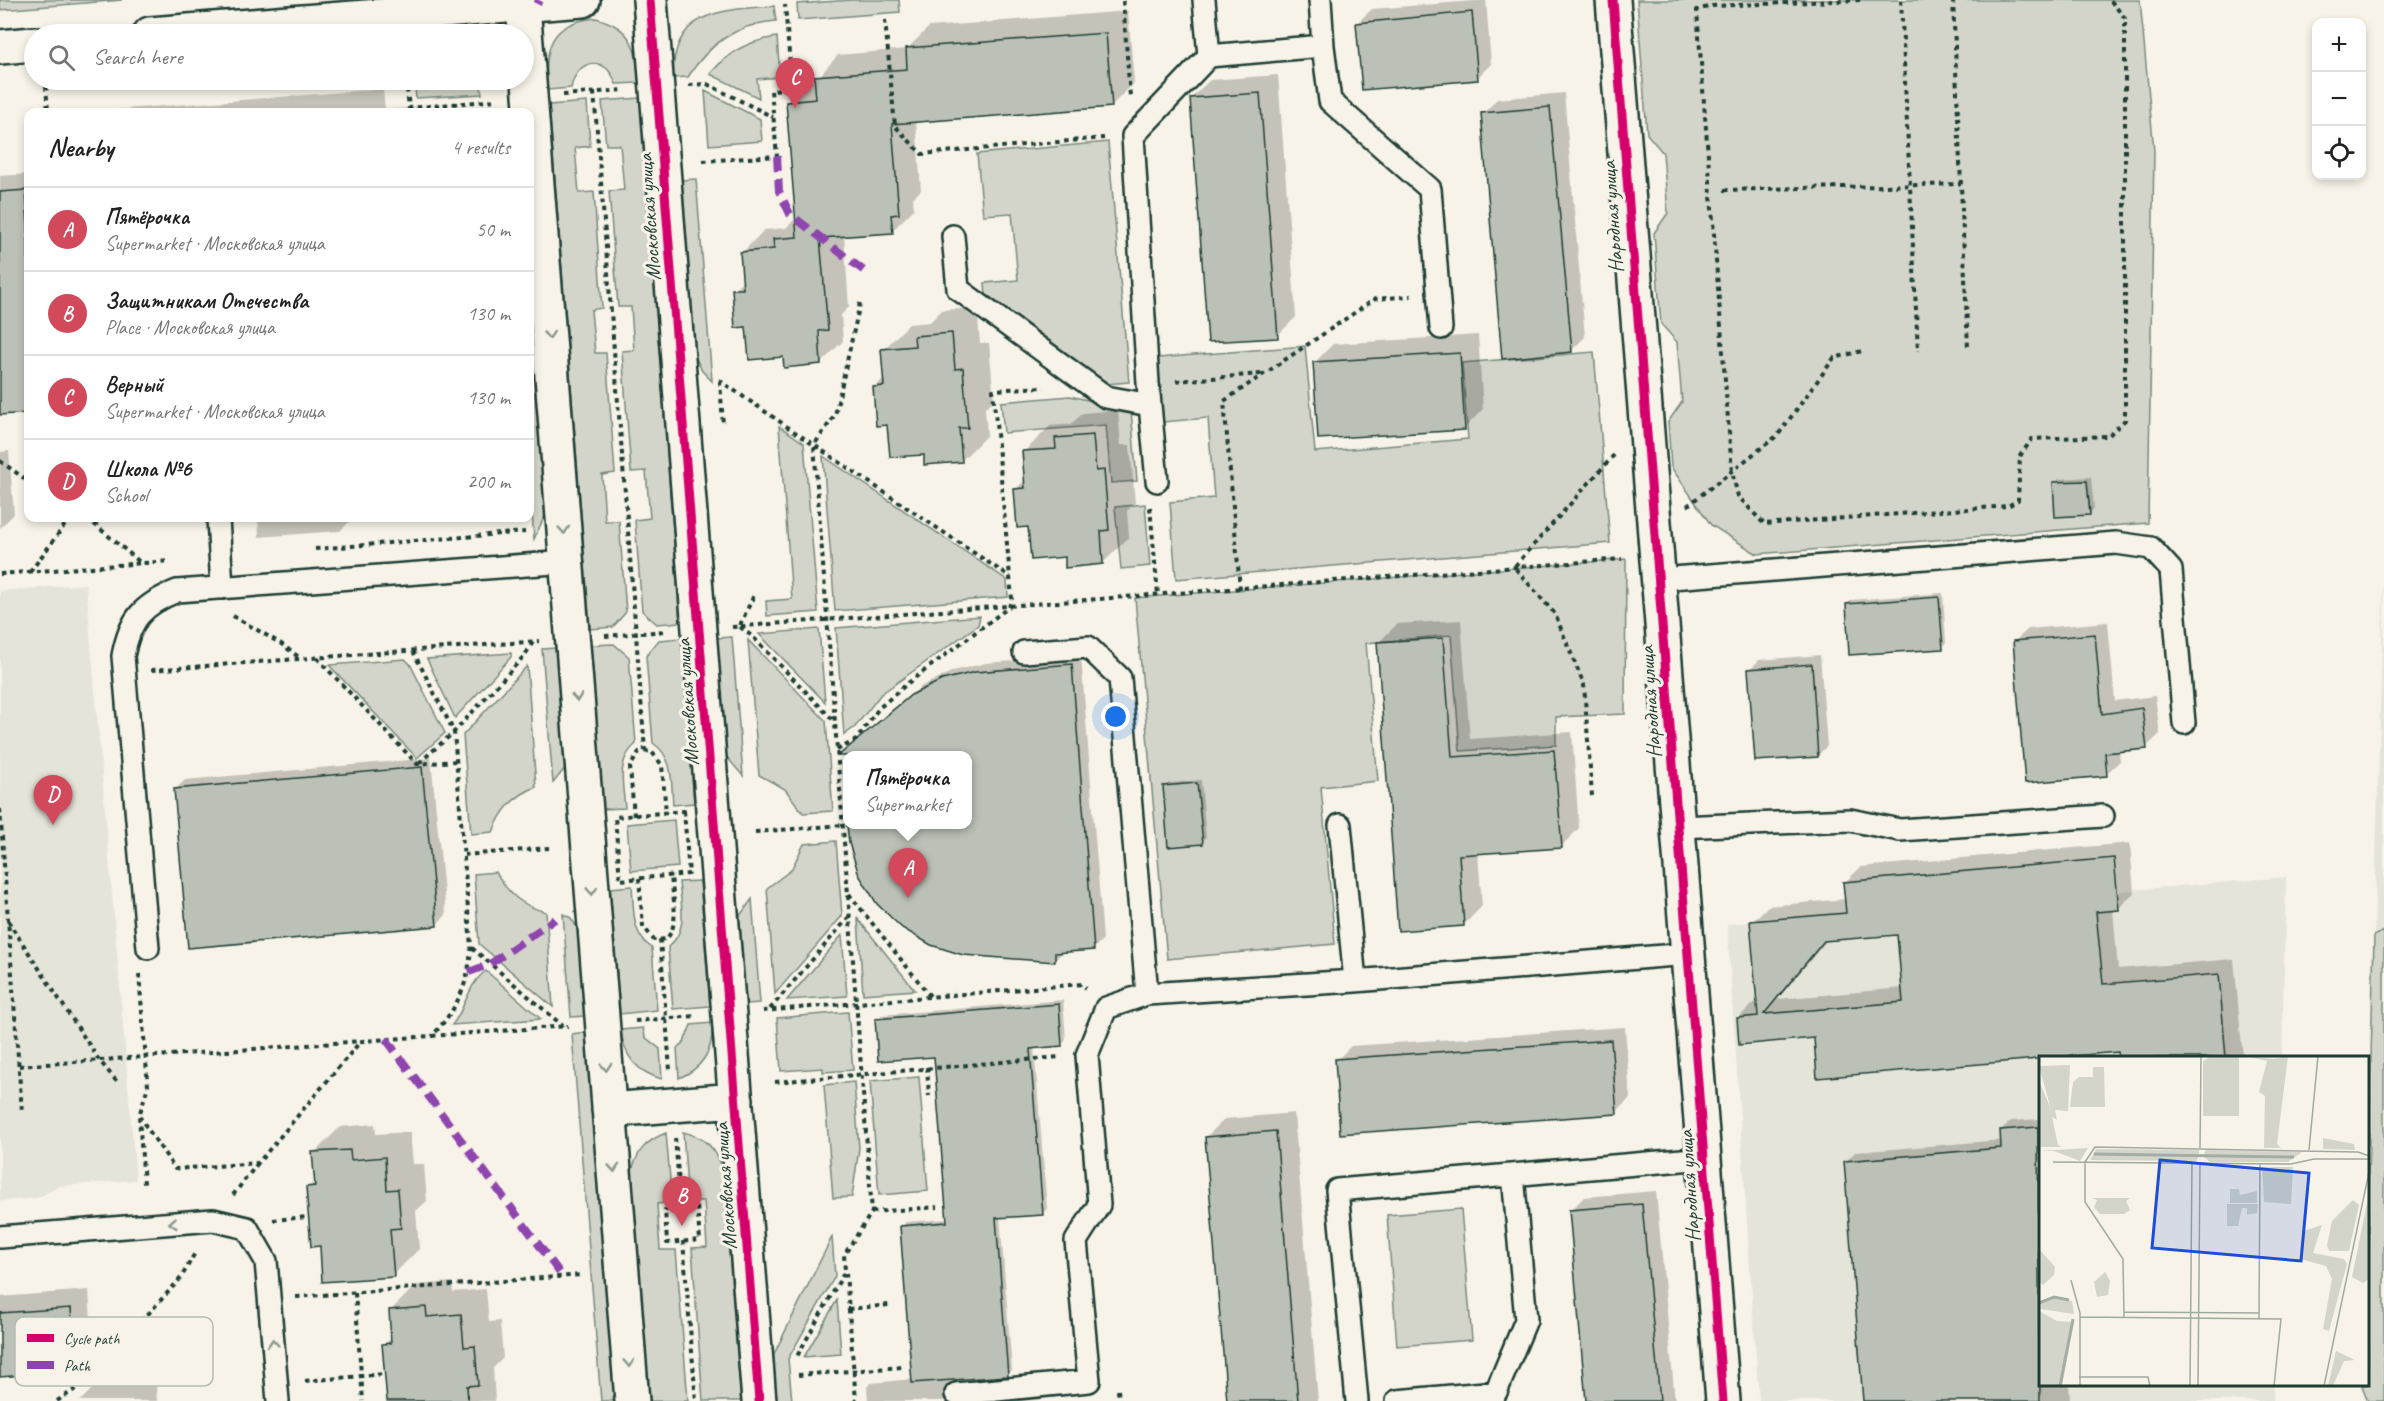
<!DOCTYPE html>
<html lang="en">
<head>
<meta charset="utf-8">
<style>
	body { margin:0; font-family:Caveat,sans-serif; background:#f2f2f2; color:#222 }
	.controls { position:absolute; right:18px; top:18px; display:grid; overflow:hidden; border-radius:12px; box-shadow:0 3px 9px #0003 }
	.controls button { width:54px; height:54px; display:grid; place-items:center; padding:0; border:0; border-bottom:2px solid #e0e0e0; background:#fff; color:#222; font:30px sans-serif }
	.you { position:absolute; left:1116px; top:717px; width:21px; height:21px; margin:-15px; border:4px solid #fff; border-radius:50%; background:#1a73e8; box-shadow:0 0 0 9px #1a73e833 }
	.badge { display:grid; place-items:center; width:39px; height:39px; border-radius:50%; background:#d1495b; color:#fff; font-size:20px; font-weight:700 }
	.pin { position:absolute; translate:-50% -50px; filter:drop-shadow(0 2px 3px #0008) }
	.pin::after { content:''; position:absolute; top:32px; width:21px; height:18px; background:inherit; clip-path:polygon(0 0,100% 0,50% 100%) }
	.popup { position:absolute; left:843px; top:751px; width:129px; height:78px; box-sizing:border-box; display:grid; place-content:center; border-radius:12px; background:#fff; filter:drop-shadow(0 2px 4px #0005); font-size:20px; white-space:nowrap; color:#767676 }
	.popup b { font-size:22px; color:#222 }
	.popup::after { content:''; position:absolute; left:50%; top:100%; margin-left:-12px; border:12px solid transparent; border-top-color:#fff }
	.list { margin:0; padding:0; list-style:none }
	h2 { display:flex; justify-content:space-between; align-items:center; height:78px; margin:0; padding:0 24px; font-size:26px }
	h2 small { font-size:20px; font-weight:400; color:#767676 }
	.list li { display:grid; grid-template-columns:39px 1fr auto; gap:18px; align-items:center; box-sizing:border-box; height:84px; padding:0 24px; border-top:2px solid #e0e0e0 }
	.list b { display:block; font-size:22px; white-space:nowrap }
	.list p { margin:0; font-size:20px; white-space:nowrap; color:#767676 }
	.list em { font-size:20px; font-style:normal; color:#767676 }
	.icon { flex:none; width:33px; height:33px; fill:none; stroke:currentColor; stroke-width:2; stroke-linecap:round; stroke-linejoin:round }
	.map { position:relative; flex:none; width:2384px; height:1401px; overflow:hidden }
	.search { position:absolute; background:#fff; box-shadow:0 3px 9px #0003; left:24px; top:24px; width:510px; height:66px; display:flex; align-items:center; gap:15px; box-sizing:border-box; padding:0 21px; border-radius:33px; color:#767676; font-size:22px }
	.panel { position:absolute; background:#fff; box-shadow:0 3px 9px #0003; left:24px; top:108px; width:510px; height:414px; border-radius:12px }
	.map>svg:first-child { display:block }
</style>
</head>
<body>
<div class="map">
<svg width="2384" height="1401" viewBox="0 0 2384 1401">
	<rect width="100%" height="100%" fill="#f7f3e8"/>
	<filter id="ink" filterUnits="userSpaceOnUse"><feTurbulence type="fractalNoise" baseFrequency=".0167" numOctaves="2"/><feDisplacementMap in="SourceGraphic" scale="12" xChannelSelector="R" yChannelSelector="G"/><feConvolveMatrix kernelMatrix="1 2 1 2 8 2 1 2 1" color-interpolation-filters="sRGB"/></filter>
	<g filter="url(#ink)">
		<!-- built -->
		<path fill="#e5e4d9" d="M2384 566V931L2374 936Z
			M86 584 136 1180 60 1186 37 1198 0 1201V591Z
			M2286 877 2282 1057 2040 1058V1384L2274 1385 2273 1401H1759L1727 924Z"/>
		<!-- green -->
		<path fill="#d3d5ca" stroke="#79897f" stroke-width="1.5" d="M0 0H122L0 10Z
			M851 0H899L900 12 798 20 797 4Z
			M1637 0H2140L2154 151 2148 523 1757 554 1711 525 1671 467 1668 422 1682 402 1677 342 1661 324 1654 233 1668 213 1663 153 1647 134Z
			M774 6 776 21C736 24 709 44 688 77L673 78C672 10 721 10 774 6Z
			M596 18C633 28 637 48 639 83L616 84C607 55 577 57 571 88L547 90C544 49 549 22 596 18Z
			M777 37 780 77 757 79 759 98 710 74C729 52 747 41 777 37Z
			M414 80H480L482 94 416 98Z
			M705 91 760 119 762 141 709 145Z
			M640 98 680 622 657 624 642 611 635 520 650 518 646 471 631 472 622 351 634 350 631 307H618L609 191 624 190 620 145H606L602 101Z
			M587 102 590 146 575 148 579 193 594 192 602 308 591 310 595 353H606L615 473 602 475 605 521H619L626 612 613 627 590 629 549 105Z
			M1108 142 1129 382 1106 384 986 295 985 283 1018 280 1012 213 983 215 977 154Z
			M696 179 712 381 702 371 695 356 681 180Z
			M530 301 546 513 534 539 530 487Z
			M1305 346 1315 452 1468 439 1462 363 1594 352 1610 543 1176 579 1170 502 1214 498 1208 418 1163 422 1158 358Z
			M1070 396 1131 410 1137 481 1111 483 1106 425 1004 433 1001 402Z
			M779 426 804 443 818 612 767 616 766 601 792 599Z
			M823 456 1007 580 1008 597 835 611Z
			M1145 504 1150 566 1121 569 1115 507Z
			M1626 559 1625 714 1556 717V745L1460 751 1451 635 1366 643 1378 781 1321 787 1335 944 1167 959 1135 598Z
			M980 616 978 625 881 694 855 727 844 735 836 628Z
			M819 629 825 702 759 634Z
			M732 637 743 776 726 756 717 638Z
			M682 638 694 803 673 805C671 781 674 757 653 743L646 656 659 640Z
			M748 640 826 721 833 811 803 813 785 789 759 775Z
			M614 644 629 657 636 744C616 760 623 784 625 808L603 809 591 645Z
			M556 648 566 767 553 783 542 649Z
			M511 653V657L455 718 427 659Z
			M405 659 410 664 445 733 417 758 329 665Z
			M527 666 536 787C514 796 502 809 493 832L471 834 463 735Z
			M674 820 678 867 631 871 627 824Z
			M836 841 842 916 775 994 767 888 791 870 804 844Z
			M496 872C508 894 522 906 546 912L553 1007 479 944 474 874Z
			M700 881 710 1006 673 1009 668 947C689 930 681 906 679 882Z
			M632 886C634 910 631 934 652 948L657 1010 620 1014 610 888Z
			M752 899 760 1003 746 1004 739 917Z
			M563 914 571 918 578 929 585 1016 571 1017Z
			M858 919 915 990 863 994Z
			M2384 931V1401H2368L2362 1386 2368 1384V1178L2374 936Z
			M842 935 847 996 787 1000Z
			M486 971 541 1019 452 1025C466 1008 468 983 486 971Z
			M848 1012 853 1070 823 1072V1068L781 1071 777 1018Z
			M712 1023C714 1049 703 1068 679 1078L677 1048 684 1042 691 1025Z
			M643 1028 645 1037 660 1049 662 1079C637 1072 624 1057 621 1030Z
			M586 1032 615 1401H601L572 1034Z
			M919 1077 928 1191 879 1195 870 1081Z
			M854 1082 859 1148 852 1197 833 1198 824 1085Z
			M683 1132C705 1137 716 1148 723 1170L741 1401H703L692 1248 707 1247 704 1201H688Z
			M666 1133 672 1202 657 1204 660 1250H676L688 1401H649L631 1175C636 1152 645 1141 666 1133Z
			M1461 1209 1472 1340 1397 1346 1387 1215Z
			M832 1237 835 1276 788 1359 792 1401H777L773 1356Z
			M837 1300 841 1354 804 1357Z"/>
		<!-- shadow -->
		<path fill="#0003" fill-rule="evenodd" d="M1486 0 1491 64 1477 78 1357 23 1372 9Z
			M1128 11 1134 83 1111 106 916 121 921 190 913 198 914 209 892 231 844 235 849 307 841 315 843 341 821 363 784 356 748 326 733 290 744 279 742 253 764 230 786 228 797 217 788 102 810 80H816L838 55 907 49 929 27ZM817 324H820L821 345H818Z
			M1278 75 1296 317 1277 336 1191 98 1210 80Z
			M383 89 385 110 421 107 422 112H88Z
			M1564 93 1585 337 1571 351 1483 114 1497 99Z
			M28 174V411L0 413V176Z
			M977 308 980 343H989L994 400 985 408 987 435 961 461 925 453 889 424 874 388 885 377 883 350 909 324 930 322 942 310Z
			M1478 335 1483 409 1465 428 1314 363 1333 344Z
			M1118 410 1121 445H1130L1135 503 1127 511 1129 537 1103 563 1066 555 1030 526 1015 490 1026 479 1024 452 1050 426 1071 424 1083 413Z
			M9 451 14 514 0 528V452Z
			M2091 477 2094 509 2089 514 2055 483 2059 479Z
			M258 518H351L352 519 340 531 259 537Z
			M1943 593 1946 643 1942 647 1847 604 1851 600Z
			M1461 620 1470 739 1572 732 1579 828 1561 847 1478 853 1482 906 1464 925 1378 643 1397 624Z
			M2108 622 2115 701 2155 696 2160 734 2146 747 2119 750 2120 761 2106 774 2014 642 2028 629Z
			M1820 655 1827 746 1818 755 1750 669 1759 660Z
			M1081 656 1103 939 1094 948 1064 951 1055 960 850 843 849 824H968V756L896 707 922 686 953 671 986 663Z
			M431 758 446 915 436 925 175 790 185 780Z
			M1201 780 1206 838 1202 842 1164 787 1169 783Z
			M2130 843 2134 893 2118 909H2113L2118 969 2234 959 2243 1058H2120V1050L1815 1037 1738 1018 1754 1003 1758 1002 1752 922 1768 906 1846 899 1845 882 1861 867ZM1898 933 1903 988 1778 999 1827 940Z
			M1063 1000 1066 1040 1061 1045 1034 1047 1047 1209 1042 1213 1000 1217 1012 1370 1008 1374 961 1378 950 1382 947 1390 954 1401H868L867 1387 871 1383 913 1379 902 1227 906 1222 948 1219 936 1055 877 1020 881 1015Z
			M1625 1027 1630 1098 1616 1112 1337 1060 1351 1046Z
			M1294 1113 1318 1401H1228L1206 1137 1225 1119Z
			M2040 1119V1384H2069L2070 1401H1865L1845 1162 1855 1152 2002 1140 2001 1130 2011 1121Z
			M375 1124 376 1134 410 1132 413 1164H424L427 1201 416 1211 419 1249 393 1275 321 1244 308 1188 316 1180 314 1153 340 1127Z
			M1656 1191 1675 1401H1587L1570 1211 1584 1197Z
			M452 1282 453 1292 486 1289 489 1322 500 1321 503 1358 493 1368 495 1401H388L384 1345 392 1337 390 1311 416 1285Z
			M89 1290 93 1351 75 1370 0 1375V1297Z
			M156 1383 157 1401H80L93 1388Z"/>
		<!-- building -->
		<path fill="#bbc1b6" stroke="#1f3d34" stroke-width="1.5" fill-rule="evenodd" d="M1472 12 1478 80 1362 90 1356 23Z
			M1106 33 1112 107 892 124 899 214 891 215 893 233 820 238 828 330 819 331 821 364 784 368 783 357 749 360 746 327 735 328 732 289H743L740 252 774 249 773 239 797 237 786 102 816 99 814 76 907 69 906 48Z
			M1260 93 1278 338 1208 342 1190 98Z
			M1550 107 1572 352 1502 359 1481 113Z
			M26 190 28 228V413L0 415V192Z
			M952 333 955 369 963 368 968 428H959L962 462 924 465V455L890 457 887 425 876 426 873 387 884 386 881 349 915 346 914 336Z
			M1460 353 1465 430 1318 439 1313 362Z
			M1093 435 1096 471 1104 470 1109 530 1101 531 1103 564 1065 568V557L1031 560 1028 527 1017 528 1014 489 1025 488 1022 451 1056 449 1055 438Z
			M2087 481 2090 515 2055 517 2053 482Z
			M1939 597 1943 649 1849 655 1846 604Z
			M2095 634 2102 714 2142 708 2147 749 2105 753 2107 776 2025 783 2013 641Z
			M1443 638 1452 757 1554 750 1562 848 1459 855 1464 926 1398 931 1377 642Z
			M1072 664 1094 950 1055 953V962L963 955 931 945 902 928 877 904 859 875 849 843 847 825H968V756H838L911 695 942 680 975 672Z
			M1812 664 1818 757 1755 761 1748 669Z
			M422 767 437 926 188 948 174 789Z
			M1197 783 1203 844 1168 847 1163 786Z
			M2114 858 2119 910 2096 912 2103 984 2219 974 2226 1058H2119L2118 1052 1817 1078 1814 1038 1739 1045 1737 1018 1758 1016 1750 921 1846 913 1843 882ZM1897 935 1903 1002 1764 1014 1824 941Z
			M1059 1004 1062 1046 1030 1049 1043 1215 996 1218 1008 1376 912 1383 900 1226 947 1222 934 1057 878 1061 875 1019Z
			M1611 1040 1617 1114 1340 1134 1335 1059Z
			M2038 1127 2040 1401H1863L1844 1161 2001 1148 2000 1130Z
			M1276 1131 1298 1401H1227L1205 1137Z
			M350 1150 351 1160 385 1157 387 1190 398 1189 401 1228 390 1229 394 1277 322 1282 320 1246 311 1247 306 1187 315 1186 312 1152Z
			M1642 1204 1660 1401H1586L1569 1210Z
			M426 1307 427 1317 461 1314 464 1347 475 1346 478 1385 467 1386 468 1401H387L382 1344 391 1343 389 1310Z
			M71 1308 75 1371 0 1377V1313Z"/>
		<g fill="none" stroke-linecap="round" stroke-linejoin="round">
			<defs>
				<path id="lane" d="M1204 0 1209 56
					M1320 0 1323 46
					M953 236 958 289 1106 397 1150 405
					M1157 481 1148 383 1133 136 1209 56 1323 46 1330 101 1430 189 1441 328
					M218 518 222 588
					M1659 579 2116 543 2151 548 2171 570 2184 723
					M1024 652 1088 647 1120 678 1147 994 1355 981 1688 954
					M1340 825 1355 981
					M1678 827 1850 820 1900 830 2103 816
					M148 948 123 656C130 619 142 605 177 591L567 562
					M0 1237 213 1220 247 1228 266 1261 278 1401
					M956 1394 1089 1381 1076 1241 1099 1205 1087 1055 1106 1008 1147 994
					M1357 1401 1337 1190 1705 1158
					M1397 1401 1496 1392 1526 1320 1513 1175"/>
				<path id="street" d="M650 0 759 1401
					M1613 0 1723 1401
					M523 5 632 1401
					M609 1110 736 1100"/>
				<path id="secondary" d="M150 34 583 0
					M0 47 34 44"/>
			</defs>
			<!-- lane casing -->
			<use href="#lane" stroke="#1f3d34" stroke-width="26"/>
			<!-- street casing -->
			<use href="#street" stroke="#1f3d34" stroke-width="38"/>
			<!-- secondary casing -->
			<use href="#secondary" stroke="#1f3d34" stroke-width="38"/>
			<!-- path -->
			<path stroke="#1f3d34" stroke-width="4" stroke-dasharray="4.5 4.5" stroke-linecap="butt" d="M1860 0 1712 6 1697 10 1732 472 1738 496 1764 524 2008 506 2018 500 2020 456 2032 439 2108 436 2125 420V18L2110 0
				M1901 0 1918 351
				M1953 0 1968 348
				M1123 1 1130 97
				M885 20 895 126 922 154 1104 138
				M406 80 409 108 497 100
				M689 85 707 84 773 117
				M46 86 48 112
				M594 92 645 751
				M563 95 624 90
				M703 161 777 156 771 90 792 89 785 5
				M1724 190 1961 184
				M860 303 835 415 814 445 1010 577
				M719 380 814 445 872 1212 844 1255 845 1271 796 1358
				M720 381 723 425
				M1176 381 1261 374
				M0 461 28 481
				M1687 506 1778 435 1834 358 1862 351
				M1150 507 1158 595
				M87 518 141 563
				M315 549 525 532
				M30 572 70 518
				M0 574 170 561
				M1240 589 1224 401 1375 299 1411 296
				M233 616 280 643 300 658
				M740 625 754 595
				M732 627 1622 559
				M740 627 753 637 834 721
				M605 636 666 631
				M413 651 454 732 471 947C469 984 457 1009 432 1036
				M317 658 417 764 456 761
				M151 670 539 641
				M837 750 856 740 879 708 908 683 1009 607 1012 599 993 390 1044 387
				M419 763 454 732 525 655 533 642
				M1592 796 1584 685 1555 614 1514 567 1614 455
				M0 809 22 1112
				M684 811 689 874 620 880 615 817Z
				M634 816 630 767 639 752 651 751 662 765 666 813
				M755 832 843 825
				M464 855 549 848
				M639 878 643 926 654 940 666 939C681 924 672 895 671 875
				M849 894 930 996
				M8 921 99 1060 118 1083
				M660 939 670 1070
				M472 948 563 1026
				M139 974 148 1086 139 1116 144 1184
				M770 1009 849 917
				M763 1011 1082 984 1086 988
				M635 1021 696 1016
				M19 1066 568 1026
				M927 1067 929 1096
				M775 1082 1059 1057
				M139 1116 175 1169 258 1163 360 1042
				M675 1138 681 1209
				M233 1195 258 1163
				M697 1207 700 1240 667 1243 665 1210Z
				M872 1212 938 1207
				M273 1220 308 1217
				M683 1241 696 1401
				M846 1273 856 1401
				M355 1293 363 1401
				M296 1297 582 1275
				M848 1309 889 1305
				M798 1375 902 1367
				M305 1381 385 1374
				M1118 1390 1119 1401
				M57 1401 85 1383 181 1278 196 1251"/>
			<!-- lane -->
			<use href="#lane" stroke="#f7f3e8" stroke-width="21"/>
			<!-- street -->
			<use href="#street" stroke="#f7f3e8" stroke-width="33"/>
			<!-- secondary -->
			<use href="#secondary" stroke="#f7f3e8" stroke-width="33"/>
			<!-- quiet -->
			<path stroke="#8e44ad" stroke-width="8" stroke-dasharray="15 8" stroke-linecap="butt" d="M537 4 539 0
				M777 156 779 191 790 214 868 274
				M469 972 490 964 555 919
				M386 1039 562 1276"/>
			<defs>
				<path id="cycleway" d="M650 0 759 1401
					M1613 0 1723 1401"/>
			</defs>
			<!-- cycleway casing -->
			<use href="#cycleway" stroke="#f7f3e8" stroke-width="13"/>
			<!-- cycleway -->
			<use href="#cycleway" stroke="#d6006c" stroke-width="9"/>
		</g>
		<!-- one-way arrows -->
		<defs><path id="oneway-chevron" d="M-2-3.5L2.5 0L-2 3.5" fill="none" stroke-width="1.6" stroke-linecap="round" stroke-linejoin="round" transform="scale(1.5)"/></defs>
		<g stroke="#8b988e">
			<use href="#oneway-chevron" transform="translate(549 335) rotate(86)"/>
			<use href="#oneway-chevron" transform="translate(564 530) rotate(86)"/>
			<use href="#oneway-chevron" transform="translate(577 697) rotate(86)"/>
			<use href="#oneway-chevron" transform="translate(592 891) rotate(86)"/>
			<use href="#oneway-chevron" transform="translate(606 1067) rotate(86)"/>
			<use href="#oneway-chevron" transform="translate(614 1168) rotate(86)"/>
			<use href="#oneway-chevron" transform="translate(173 1223) rotate(176)"/>
			<use href="#oneway-chevron" transform="translate(273 1343) rotate(-95)"/>
			<use href="#oneway-chevron" transform="translate(629 1363) rotate(86)"/>
		</g>
	</g>
	<g text-anchor="middle" dominant-baseline="central" stroke-width="6" stroke-linejoin="round" paint-order="stroke">
		<!-- street labels -->
		<g font-size="21" fill="#1f3d34" stroke="#f7f3e8">
			<text transform="translate(649 217) rotate(-94)">Московская улица</text>
			<text transform="translate(1612 217) rotate(-94)">Народная улица</text>
			<text transform="translate(687 702) rotate(-94)">Московская улица</text>
			<text transform="translate(1650 702) rotate(-94)">Народная улица</text>
			<text transform="translate(725 1186) rotate(-94)">Московская улица</text>
			<text transform="translate(1689 1186) rotate(-94)">Народная улица</text>
		</g>
	</g>
	<!-- overview -->
	<g transform="translate(2039 1056)">
		<rect width="330" height="330" fill="#f7f3e8"/>
		<path d="M172 0H200V60H164V5ZM206 0 235 3 249 0 238 88 242 92H225L226 40 220 36 228 5ZM31 9 29 55 16 54 18 64 13 61 19 89 23 91H0V25L12 53 0 10ZM54 11H65L66 51H31L34 26 40 21H54ZM284 82 315 88 316 94 284 93ZM49 92 41 105 15 95H0ZM57 93 160 94V100L157 105 51 104ZM167 94 262 96V97L249 106H171L164 100ZM223 111H254L252 148 225 146ZM191 133H200L201 139 218 135V147H191ZM330 137V223L324 227 313 221ZM53 142H91L87 145 91 154 85 158H61L55 151 58 144ZM314 144 320 149 310 195H290L288 189 293 165ZM188 148H219L218 157 208 159V152H203L199 170H188ZM283 169 274 197 305 203 308 208 290 275 284 273 293 223 287 210 261 203 264 175ZM0 193 16 211 15 219 4 229 0 226ZM66 216 71 225 69 239 58 241 55 226ZM16 242 33 245 35 258 1 253 2 247ZM0 255 18 265 35 266 23 330H0ZM297 295 316 304 305 305 294 330H289Z" fill="#d3d5ca"/>
		<path fill="none" stroke="#a4ada3" stroke-width="3" d="M55 98 255 101M0 247 15 241 30 244M21 330 34 263"/>
		<path fill="none" stroke="#a1aaa0" stroke-width="1.5" d="M161 92 162 0M270 94 279 0M14 106 252 108 275 103H330M32 224 41 257V330M85 256 220 257M41 261 242 263 235 330M85 262 84 203 46 146V106L56 91 319 96 330 100M220 263 221 108M40 321H109L111 330M151 330 153 107M159 330 161 107M285 330 330 116"/>
		<path fill="#1d4ed8" fill-opacity="0.15" stroke="#1d4ed8" stroke-width="3" d="M121 104 270 117 262 205 113 192Z"/>
		<rect width="330" height="330" fill="none" stroke="#1f3d34" stroke-width="3"/>
	</g>
	<!-- legend -->
	<rect x="15" y="1317" width="198" height="69" rx="9" fill="#f7f3e8" stroke="#b6bcb2" stroke-width="1.5"/>
	<rect x="27" y="1334" width="27" height="8" fill="#d6006c"/>
	<rect x="27" y="1361" width="27" height="8" fill="#8e44ad"/>
	<g font-size="16" fill="#1f3d34">
		<text x="64" y="1344">Cycle path</text>
		<text x="64" y="1371">Path</text>
	</g>
</svg>
<div class="controls">
<button>+</button>
<button>−</button>
<button><svg class="icon" aria-label="locate" viewBox="0 0 24 24"><circle cx="12" cy="12" r="6"/><path d="M12 2v4M12 18v4M2 12h4M18 12h4"/></svg></button>
</div>
<div class="you"></div>
<div class="pin badge" style="left:908px;top:898px">A</div>
<div class="popup"><b>Пятёрочка</b>Supermarket</div>
<div class="pin badge" style="left:682px;top:1226px">B</div>
<div class="pin badge" style="left:795px;top:108px">C</div>
<div class="pin badge" style="left:53px;top:825px">D</div>
<div class="search"><svg class="icon" aria-label="search" viewBox="0 0 24 24"><circle cx="10" cy="10" r="6"/><path d="M15 15l6 6"/></svg>Search here</div>
<section class="panel">
<h2>Nearby<small>4 results</small></h2>
<ul class="list">
<li><span class="badge">A</span><div><b>Пятёрочка</b><p>Supermarket · Московская улица</p></div><em>50 m</em></li>
<li><span class="badge">B</span><div><b>Защитникам Отечества</b><p>Place · Московская улица</p></div><em>130 m</em></li>
<li><span class="badge">C</span><div><b>Верный</b><p>Supermarket · Московская улица</p></div><em>130 m</em></li>
<li><span class="badge">D</span><div><b>Школа №6</b><p>School</p></div><em>200 m</em></li>
</ul>
</section>
</div>
</body>
</html>
